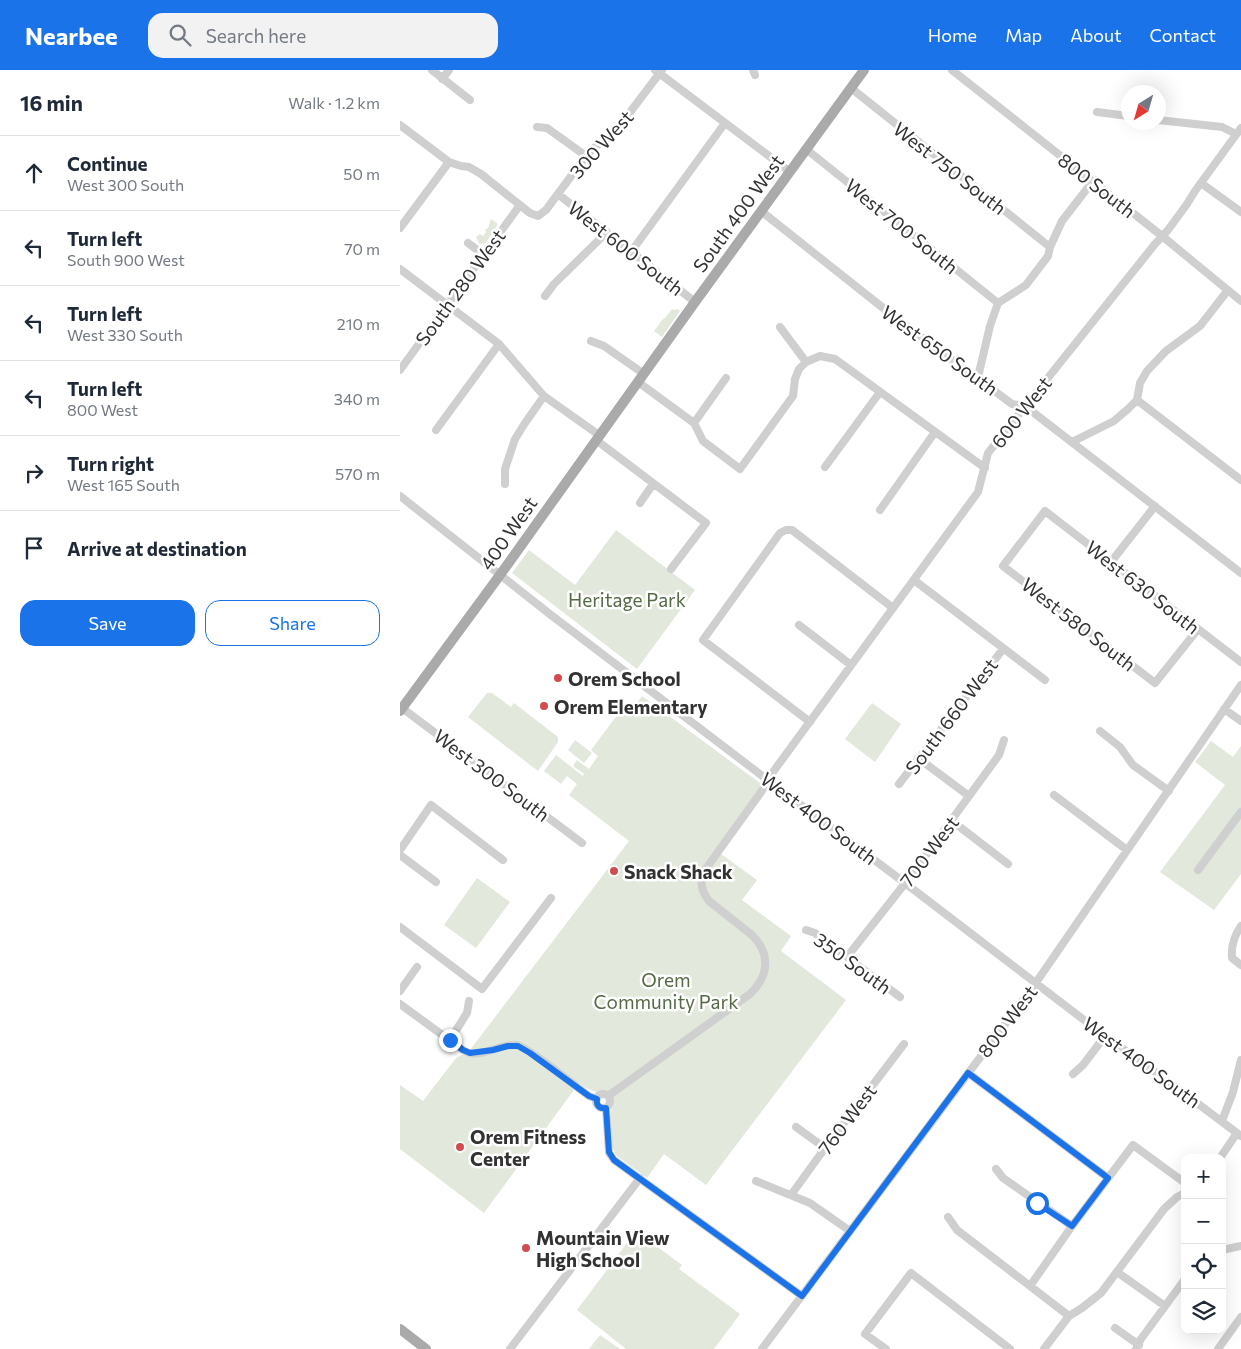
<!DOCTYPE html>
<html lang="en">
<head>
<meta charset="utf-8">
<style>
	body { margin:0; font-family:Commissioner,sans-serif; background:#f2f2f3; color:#1f2937 }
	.controls { position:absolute; right:15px; bottom:15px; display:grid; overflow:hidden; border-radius:10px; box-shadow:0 5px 20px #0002 }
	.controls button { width:45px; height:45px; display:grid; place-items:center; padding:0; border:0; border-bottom:1px solid #e0e1e3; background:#fff; color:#1f2937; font:25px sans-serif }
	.compass { position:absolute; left:721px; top:15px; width:45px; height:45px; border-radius:50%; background:#fff; box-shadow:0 5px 20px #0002; rotate:217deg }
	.stop { position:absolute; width:15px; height:15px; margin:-11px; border:4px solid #1a73e8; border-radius:50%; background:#fff }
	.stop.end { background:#1a73e8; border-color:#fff; box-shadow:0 1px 5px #0008 }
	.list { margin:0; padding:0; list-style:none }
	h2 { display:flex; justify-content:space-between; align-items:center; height:65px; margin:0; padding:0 20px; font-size:21px }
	h2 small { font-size:16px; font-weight:400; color:#747a83 }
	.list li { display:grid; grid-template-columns:32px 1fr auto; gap:15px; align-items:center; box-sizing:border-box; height:75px; padding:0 20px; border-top:1px solid #e0e1e3 }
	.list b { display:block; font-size:19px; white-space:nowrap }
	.list p { margin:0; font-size:16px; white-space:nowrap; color:#747a83 }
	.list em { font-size:16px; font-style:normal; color:#747a83 }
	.actions { display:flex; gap:10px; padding:15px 20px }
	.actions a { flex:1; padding:11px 0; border:1px solid #1a73e8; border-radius:15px; text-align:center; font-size:18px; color:#1a73e8 }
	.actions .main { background:#1a73e8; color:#fff }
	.icon { flex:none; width:28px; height:28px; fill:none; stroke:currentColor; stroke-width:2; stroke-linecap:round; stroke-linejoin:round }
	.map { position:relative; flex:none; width:841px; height:1279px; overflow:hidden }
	header { display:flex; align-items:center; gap:30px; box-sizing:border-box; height:70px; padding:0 25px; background:#1a73e8; color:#fff }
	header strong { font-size:24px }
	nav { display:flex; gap:28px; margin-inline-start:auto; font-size:18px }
	.search { width:350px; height:45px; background:#f2f2f3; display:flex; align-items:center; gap:12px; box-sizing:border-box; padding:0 18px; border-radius:15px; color:#747a83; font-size:19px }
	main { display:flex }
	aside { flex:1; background:#fff }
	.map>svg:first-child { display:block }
</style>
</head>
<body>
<header>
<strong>Nearbee</strong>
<div class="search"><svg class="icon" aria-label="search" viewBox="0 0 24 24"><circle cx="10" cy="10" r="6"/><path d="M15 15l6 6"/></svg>Search here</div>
<nav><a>Home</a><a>Map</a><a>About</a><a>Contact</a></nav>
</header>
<main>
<aside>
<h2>16 min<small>Walk · 1.2 km</small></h2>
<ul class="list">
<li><svg class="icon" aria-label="ahead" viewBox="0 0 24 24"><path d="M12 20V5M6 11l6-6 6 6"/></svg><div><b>Continue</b><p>West 300 South</p></div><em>50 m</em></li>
<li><svg class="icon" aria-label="left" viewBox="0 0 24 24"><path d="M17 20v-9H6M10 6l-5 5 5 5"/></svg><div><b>Turn left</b><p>South 900 West</p></div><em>70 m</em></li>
<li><svg class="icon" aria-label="left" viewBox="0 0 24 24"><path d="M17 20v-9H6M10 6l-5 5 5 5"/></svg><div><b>Turn left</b><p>West 330 South</p></div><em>210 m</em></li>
<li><svg class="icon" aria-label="left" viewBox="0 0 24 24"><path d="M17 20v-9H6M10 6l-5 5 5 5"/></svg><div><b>Turn left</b><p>800 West</p></div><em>340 m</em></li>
<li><svg class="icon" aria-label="right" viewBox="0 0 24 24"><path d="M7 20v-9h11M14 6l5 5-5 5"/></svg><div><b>Turn right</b><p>West 165 South</p></div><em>570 m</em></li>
<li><svg class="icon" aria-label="arrive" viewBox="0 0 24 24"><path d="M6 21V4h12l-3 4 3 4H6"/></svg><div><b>Arrive at destination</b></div></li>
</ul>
<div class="actions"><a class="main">Save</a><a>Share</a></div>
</aside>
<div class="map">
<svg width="841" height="1279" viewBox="0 0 841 1279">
	<rect width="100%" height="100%" fill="#fff"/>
	<!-- green -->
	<path fill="#e2e8dc" d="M91 149 98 154 85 174 82 173 80 175 76 167 80 164 83 166 86 162 85 160 88 158Z
		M272 239 274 240 278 239 280 241 262 267 254 261 263 249 265 248Z
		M216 460 295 520 237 599 112 503 129 480 175 515Z
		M87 623H92L111 637 114 633 158 667V672L138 701 68 647Z
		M242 626 368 719 321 784 357 810 342 830 391 866 381 881 446 930 306 1115 264 1084 247 1108 217 1086C208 1076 209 1044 213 1031L208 1022C196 1024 188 1020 179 1013L84 1143 0 1079V1015L23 1031 56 988 70 980 229 771 169 725 177 714 167 706 161 714 144 701 156 685 183 706 184 704 173 696 177 690 189 699 198 686 191 680 224 636 231 641Z
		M472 633 501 654 475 692 445 669Z
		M175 670 192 683 184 693 168 680Z
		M811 671 833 687 841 676V804L814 840 760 802 825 715 795 692Z
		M77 808 110 832 76 878 44 855Z
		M236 1161 282 1195 279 1199 340 1244 314 1279H226L177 1240Z
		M200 1265 220 1279H189Z"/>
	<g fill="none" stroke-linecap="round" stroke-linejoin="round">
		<!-- minor -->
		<path stroke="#cfcfcf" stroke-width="8" d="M32 0 70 30
			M255 0 389 101
			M353 0 355 5
			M552 0 762 166 841 231
			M42 9 49 0
			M451 18 650 177
			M697 42 728 46
			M758 50 822 57 836 64
			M0 55 49 92 61 96 69 97 81 104 130 143 138 146 146 140 186 86 196 76 215 62 262 0
			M137 57 147 58 186 86
			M406 79 598 233
			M801 113 841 142
			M158 124 295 232
			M361 141 497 249 612 334 625 336 841 503
			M0 158 49 92
			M68 173 84 185
			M231 182 325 53
			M0 199 99 274 144 326 199 365
			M145 226 154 214 207 162
			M380 257 406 292
			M191 271 204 276 244 304
			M0 300 120 135
			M578 307 590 256 598 233 626 215 648 186 650 177 662 151 693 111
			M238 312 294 353 303 371 340 399 393 326 395 309 399 299 406 292 420 286 435 289 585 398
			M737 330 841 410
			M294 353 326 308
			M36 360 99 274
			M196 370 306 453 271 499
			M672 372 714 351 728 339 737 330 740 313 747 301 766 281 800 256 828 220
			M425 397 480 322
			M105 414V399L115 369 125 353 144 326
			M0 426 151 545 369 711 505 813 705 966 757 1003 841 1066
			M240 433 253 414
			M480 440 535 362
			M711 492 755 436
			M514 510 645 610
			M399 555 451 595
			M798 559 755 613 603 496 645 441 841 592
			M2 638 182 773
			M824 639 841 651
			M410 652 303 570 380 463 386 460H392L493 538
			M700 661 720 677 733 695 769 721
			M518 688 569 726
			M499 714 603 579
			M654 725 727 780
			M552 751 608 794
			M0 780 31 735 103 790
			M0 785 36 812
			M798 800 841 742
			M841 856C834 866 831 877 832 888L841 895
			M0 857 82 919 151 828
			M406 860 415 863 500 927
			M447 887 510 807 599 685 604 670
			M0 921 17 897
			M0 934 63 980C63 980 69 983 70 983 84 986 101 974 116 975 127 976 176 1017 189 1026L197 1029
			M50 970 67 943 69 931
			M568 1003 708 1108
			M673 1004 683 995 705 966
			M196 1031a7 7 0 1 1 14 0a7 7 0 1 1-14 0Z
			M208 1026 350 924C369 906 371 884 352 865L309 831C301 821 299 811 305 800L369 711 373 702 578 422 588 383 755 174 768 160 787 134 795 121 841 58
			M206 1038 209 1083 214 1090 402 1226
			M822 1051 833 1022 841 990
			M396 1057 425 1078
			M820 1088 837 1063
			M596 1099 603 1108 672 1156
			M356 1111 410 1133 450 1161
			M391 1125 425 1078 504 974
			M548 1147 557 1160 669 1246
			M822 1180 841 1176
			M717 1202 765 1236
			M630 1216 672 1156 733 1075 785 1113
			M715 1258 739 1275
			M110 1279 240 1108
			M362 1279 635 914 841 615
			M486 1279 465 1264 511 1203 610 1279
			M644 1279 669 1246 682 1238 701 1223 764 1139 777 1127 785 1123
			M736 1279 741 1269 785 1209
			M818 1279 841 1247"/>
		<!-- major -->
		<path stroke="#aaa" stroke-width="10" d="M0 641 100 505 295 232 464 0
			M0 1259 26 1279"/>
	</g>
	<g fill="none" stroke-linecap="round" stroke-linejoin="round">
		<!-- route -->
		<path stroke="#1a73e8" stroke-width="6" d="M50 970 63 980 70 983 93 980 108 976H118L130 983 189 1026 197 1029C196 1035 199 1039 206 1038L209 1082 214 1090 402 1226 568 1003 708 1108 672 1156 637 1133"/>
	</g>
	<!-- markers -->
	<g fill="#d24b4e" stroke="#fff" stroke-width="2">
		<circle cx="158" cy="608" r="5"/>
		<circle cx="144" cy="636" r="5"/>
		<circle cx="214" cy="801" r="5"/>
		<circle cx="60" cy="1077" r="5"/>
		<circle cx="126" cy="1178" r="5"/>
	</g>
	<g text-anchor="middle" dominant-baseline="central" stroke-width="5" stroke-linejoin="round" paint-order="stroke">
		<!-- street labels -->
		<g font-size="19" fill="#323232" stroke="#fff">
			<text transform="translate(201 74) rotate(-48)">300 West</text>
			<text transform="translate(550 98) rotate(38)">West 750 South</text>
			<text transform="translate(697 115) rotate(38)">800 South</text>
			<text transform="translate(338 143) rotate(-54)">South 400 West</text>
			<text transform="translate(502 156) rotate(39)">West 700 South</text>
			<text transform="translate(226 178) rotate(38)">West 600 South</text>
			<text transform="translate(60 217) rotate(-54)">South 280 West</text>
			<text transform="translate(540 280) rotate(36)">West 650 South</text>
			<text transform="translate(621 342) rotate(-52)">600 West</text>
			<text transform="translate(108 463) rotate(-55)">400 West</text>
			<text transform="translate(743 517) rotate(38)">West 630 South</text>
			<text transform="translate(679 554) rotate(38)">West 580 South</text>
			<text transform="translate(551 646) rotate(-53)">South 660 West</text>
			<text transform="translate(92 705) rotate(37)">West 300 South</text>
			<text transform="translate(419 748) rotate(37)">West 400 South</text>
			<text transform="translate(529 781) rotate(-53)">700 West</text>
			<text transform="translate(453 893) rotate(36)">350 South</text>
			<text transform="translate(607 951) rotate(-53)">800 West</text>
			<text transform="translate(742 992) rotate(36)">West 400 South</text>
			<text transform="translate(447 1049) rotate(-53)">760 West</text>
		</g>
		<!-- park labels -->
		<g font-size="19" fill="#546a44" stroke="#fff">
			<text x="227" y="529">Heritage Park</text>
			<text x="266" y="909">Orem<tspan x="266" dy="22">Community Park</tspan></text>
		</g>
		<!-- poi labels -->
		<g font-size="19" font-weight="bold" fill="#323232" stroke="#fff" text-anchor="start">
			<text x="168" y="608">Orem School</text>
			<text x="154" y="636">Orem Elementary</text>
			<text x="224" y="801">Snack Shack</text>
			<text x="70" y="1066">Orem Fitness<tspan x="70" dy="22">Center</tspan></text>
			<text x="136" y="1167">Mountain View<tspan x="136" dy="22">High School</tspan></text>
		</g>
	</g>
</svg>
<div class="controls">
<button>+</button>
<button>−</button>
<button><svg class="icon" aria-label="locate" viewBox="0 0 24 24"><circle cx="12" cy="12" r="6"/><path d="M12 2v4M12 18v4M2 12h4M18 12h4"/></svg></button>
<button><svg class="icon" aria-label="layers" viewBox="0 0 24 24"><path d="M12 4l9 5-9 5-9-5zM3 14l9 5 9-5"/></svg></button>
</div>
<svg class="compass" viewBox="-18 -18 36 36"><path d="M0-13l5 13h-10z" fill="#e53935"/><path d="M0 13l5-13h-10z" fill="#747a83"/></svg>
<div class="stop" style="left:637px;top:1133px"></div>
<div class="stop end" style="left:50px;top:970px"></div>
</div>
</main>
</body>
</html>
